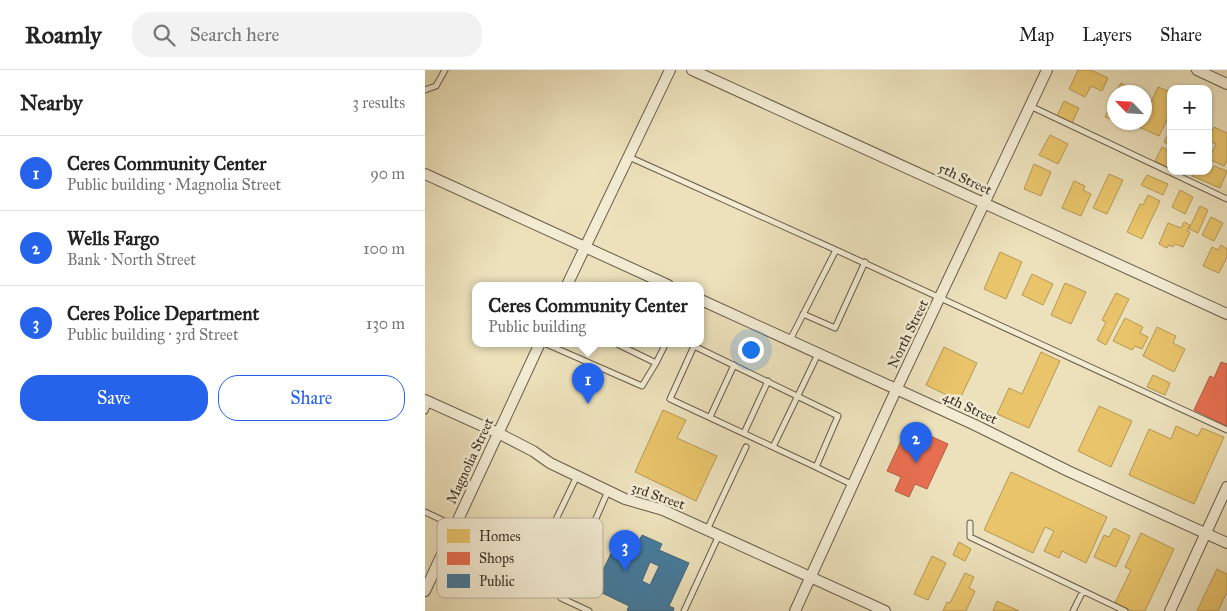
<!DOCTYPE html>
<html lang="en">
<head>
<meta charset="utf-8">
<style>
	body { margin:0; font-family:"IM FELL Great Primer",serif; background:#f2f2f2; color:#222 }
	.controls { position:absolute; right:15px; top:15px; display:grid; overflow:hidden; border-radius:10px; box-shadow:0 1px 4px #0004 }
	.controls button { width:45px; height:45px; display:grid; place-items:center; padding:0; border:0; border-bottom:1px solid #e0e0e0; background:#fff; color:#222; font:25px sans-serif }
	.compass { position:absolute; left:682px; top:15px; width:45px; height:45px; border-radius:50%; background:#fff; box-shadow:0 1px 4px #0004; rotate:295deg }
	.you { position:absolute; left:325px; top:279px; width:18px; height:18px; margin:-12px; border:4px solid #fff; border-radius:50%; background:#1a73e8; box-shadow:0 0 0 8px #1a73e833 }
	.badge { display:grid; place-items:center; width:32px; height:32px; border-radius:50%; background:#2563eb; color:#fff; font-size:16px; font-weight:700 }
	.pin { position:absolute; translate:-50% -41px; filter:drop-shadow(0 1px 2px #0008) }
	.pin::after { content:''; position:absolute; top:26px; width:18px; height:15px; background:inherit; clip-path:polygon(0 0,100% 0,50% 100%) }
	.popup { position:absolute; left:47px; top:212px; width:232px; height:65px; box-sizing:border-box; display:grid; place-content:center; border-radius:10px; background:#fff; filter:drop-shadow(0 1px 4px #0005); font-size:16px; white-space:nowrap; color:#767676 }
	.popup b { font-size:19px; color:#222 }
	.popup::after { content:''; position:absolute; left:50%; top:100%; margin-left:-10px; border:10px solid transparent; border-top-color:#fff }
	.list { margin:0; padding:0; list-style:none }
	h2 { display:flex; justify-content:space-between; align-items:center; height:65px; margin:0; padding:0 20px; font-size:21px }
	h2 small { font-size:16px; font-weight:400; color:#767676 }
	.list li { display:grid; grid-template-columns:32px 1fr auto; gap:15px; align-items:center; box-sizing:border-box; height:75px; padding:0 20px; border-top:1px solid #e0e0e0 }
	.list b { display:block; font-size:19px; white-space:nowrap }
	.list p { margin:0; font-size:16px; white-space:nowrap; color:#767676 }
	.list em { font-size:16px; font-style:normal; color:#767676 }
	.actions { display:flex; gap:10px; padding:15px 20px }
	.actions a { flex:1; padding:11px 0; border:1px solid #2563eb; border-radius:20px; text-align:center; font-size:18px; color:#2563eb }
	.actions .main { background:#2563eb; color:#fff }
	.icon { flex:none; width:28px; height:28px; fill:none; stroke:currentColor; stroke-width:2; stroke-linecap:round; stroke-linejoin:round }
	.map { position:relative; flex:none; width:802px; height:541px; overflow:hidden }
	header { display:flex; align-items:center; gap:30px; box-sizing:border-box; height:70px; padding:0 25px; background:#fff; border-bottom:1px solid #e0e0e0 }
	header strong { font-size:24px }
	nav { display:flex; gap:28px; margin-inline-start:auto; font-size:18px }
	.search { width:350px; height:45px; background:#f2f2f2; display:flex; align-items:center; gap:12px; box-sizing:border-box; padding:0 18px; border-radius:20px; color:#767676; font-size:19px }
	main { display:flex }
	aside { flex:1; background:#fff }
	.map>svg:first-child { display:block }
</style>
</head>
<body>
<header>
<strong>Roamly</strong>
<div class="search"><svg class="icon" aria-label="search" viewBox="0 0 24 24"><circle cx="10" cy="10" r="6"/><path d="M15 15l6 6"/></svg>Search here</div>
<nav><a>Map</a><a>Layers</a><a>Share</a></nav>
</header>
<main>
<aside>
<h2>Nearby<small>3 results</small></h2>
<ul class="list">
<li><span class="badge">1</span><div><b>Ceres Community Center</b><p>Public building · Magnolia Street</p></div><em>90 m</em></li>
<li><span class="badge">2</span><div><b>Wells Fargo</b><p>Bank · North Street</p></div><em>100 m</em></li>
<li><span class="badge">3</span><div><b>Ceres Police Department</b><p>Public building · 3rd Street</p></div><em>130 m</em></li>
</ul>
<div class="actions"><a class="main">Save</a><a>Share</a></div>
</aside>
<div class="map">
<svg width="802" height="541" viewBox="0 0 802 541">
	<rect width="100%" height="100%" fill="#ece1bb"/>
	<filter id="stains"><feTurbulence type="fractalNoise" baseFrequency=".004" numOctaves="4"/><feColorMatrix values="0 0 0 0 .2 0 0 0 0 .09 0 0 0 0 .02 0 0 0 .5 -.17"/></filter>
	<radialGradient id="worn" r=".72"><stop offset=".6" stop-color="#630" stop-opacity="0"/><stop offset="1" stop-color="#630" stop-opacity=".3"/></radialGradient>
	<!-- homes -->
	<path fill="#e9c46a" stroke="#b59855" d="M653 0H666L683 8 677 21 666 16 660 27 644 19Z
		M696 13 710 20 709 22H691Z
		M733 17 746 22V41L734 66 714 57 716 52H720V46Z
		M690 26V51L680 47Z
		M639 31 654 38 647 53 632 46Z
		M789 57 802 63V90L799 96 784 89 791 74 783 70Z
		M746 58V76L739 72Z
		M625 65 643 74 633 94 614 85Z
		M737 77 746 82V94L744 98 730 91Z
		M609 94 626 102 616 126 599 119Z
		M789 96 802 101 795 118 767 106 769 101H783V98L787 100Z
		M684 104 698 110 682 144 668 138Z
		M722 105 743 114 738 125 716 115Z
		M649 111 660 116 658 120 666 124 656 146 637 138Z
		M755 120 768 127 760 144 747 137Z
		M723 125 735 131 717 169 702 162 715 134 718 135Z
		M775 136 783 140 773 163 764 159Z
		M786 147 798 153 789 171 777 165Z
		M759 152 765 155 762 161 765 162 758 177 750 174 748 177 744 175 742 178 734 174 743 153 756 158Z
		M796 175 802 179V187L794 203 778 196 787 177 793 180Z
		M575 182 597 192 581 229 559 219Z
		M607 204 628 214 618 235 597 225Z
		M640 213 661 222 646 254 626 245Z
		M691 223 704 229 681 275 672 270 681 252 677 250Z
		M700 248 718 257 715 263 723 267 717 279 710 276 707 280 688 271Z
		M732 257 751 266 748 273 760 279 749 302 718 286Z
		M519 277 552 293 534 331 501 315Z
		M616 282 635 291 604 358 572 344 584 318 597 324Z
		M728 305 745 313 740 325 722 317Z
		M674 336 707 351 686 397 653 381Z
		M238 340 261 350 252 368 292 386 271 431 210 402Z
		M751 356 773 366 777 358 799 367 769 434 704 405 724 359 746 369Z
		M586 402 682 447 661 493 637 481 634 488 619 481 629 461 620 457 608 483 559 460Z
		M689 458 705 466 691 497 669 487 679 465 684 467Z
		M716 463 749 479 720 541H707L690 533 706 500 700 497Z
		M534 472 546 479 540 491 528 485Z
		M507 486 521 493 503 530 489 524Z
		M792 499 802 504V522L793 541H772Z
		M540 503 549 507 544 518 550 521 541 541H518L522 532 525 533Z
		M572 531 594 541H568Z"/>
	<!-- shops -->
	<path fill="#e76f51" stroke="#b35c44" d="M796 292 802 294V356L769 340 785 306 789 308Z
		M483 356 523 374 502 419 490 414 484 427 470 421 476 407 462 401Z"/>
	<!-- public -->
	<path fill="#457b9d" stroke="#426479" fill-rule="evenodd" d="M196 463 214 471 217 465 237 474 234 480 264 493 244 536 249 538 248 541H205L202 540 204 536 169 519 172 513 168 511 173 500 177 502ZM225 492 234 496 225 515 217 511Z"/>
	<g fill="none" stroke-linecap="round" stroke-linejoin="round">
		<defs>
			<path id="service" d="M0 20 11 16 20 0
				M605 36 802 129
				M204 87 411 180
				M378 244 410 258 440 192
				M365 270 411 180 802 360
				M119 273 217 316 231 293
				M190 273 231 293 241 273
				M0 341 4 332
				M285 347 309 295
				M319 363 343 311
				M348 377 391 397 413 346 269 276 245 329 348 377 393 284
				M391 397 428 415
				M0 442 30 456
				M545 453V467L700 541
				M282 460 321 377
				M28 462 108 497 152 406
				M164 541 136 528 183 421
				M259 541 294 465
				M648 541 658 521"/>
			<path id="minor" d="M267 0 802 244
				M772 0 802 14
				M0 104 243 215
				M142 215 245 0
				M276 230 550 355 643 401 802 473
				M0 330 73 363 108 381 125 393 200 429 238 440 460 541
				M0 521 115 273
				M370 541 471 320 622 0
				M745 541 802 417"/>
		</defs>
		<!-- service casing -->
		<use href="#service" stroke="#675c4a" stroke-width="7"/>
		<!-- minor casing -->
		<use href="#minor" stroke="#675c4a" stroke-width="12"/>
		<!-- service -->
		<use href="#service" stroke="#f3ecd3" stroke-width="5"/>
		<!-- minor -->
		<use href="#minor" stroke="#f3ecd3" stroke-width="10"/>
	</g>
	<g text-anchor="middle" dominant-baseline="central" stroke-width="5" stroke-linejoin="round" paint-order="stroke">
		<!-- street labels -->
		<g font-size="14" fill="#3b3025" stroke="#f3ecd3">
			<text transform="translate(540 109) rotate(25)">5th Street</text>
			<text transform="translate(483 264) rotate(-64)">North Street</text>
			<text transform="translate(545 338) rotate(25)">4th Street</text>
			<text transform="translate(45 391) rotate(-65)">Magnolia Street</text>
			<text transform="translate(233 426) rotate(19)">3rd Street</text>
		</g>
	</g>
	<!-- legend -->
	<rect x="12" y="448" width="166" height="80" rx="8" fill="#f3ecd3" stroke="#bcb49f" stroke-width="1"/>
	<rect x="22" y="459" width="23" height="14" fill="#e9c46a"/>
	<rect x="22" y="482" width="23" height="13" fill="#e76f51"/>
	<rect x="22" y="504" width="23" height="14" fill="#457b9d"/>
	<g font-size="14" fill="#3b3025">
		<text x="54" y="471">Homes</text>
		<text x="54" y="493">Shops</text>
		<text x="54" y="516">Public</text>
	</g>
	<rect width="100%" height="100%" filter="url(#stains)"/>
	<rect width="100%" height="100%" fill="url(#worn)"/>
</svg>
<div class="controls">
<button>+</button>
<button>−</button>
</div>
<svg class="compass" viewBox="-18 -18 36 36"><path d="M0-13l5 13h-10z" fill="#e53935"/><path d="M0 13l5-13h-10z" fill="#767676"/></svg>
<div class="you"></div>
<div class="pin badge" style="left:163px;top:334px">1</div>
<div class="popup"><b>Ceres Community Center</b>Public building</div>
<div class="pin badge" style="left:491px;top:393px">2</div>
<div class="pin badge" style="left:200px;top:501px">3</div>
</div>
</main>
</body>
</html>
